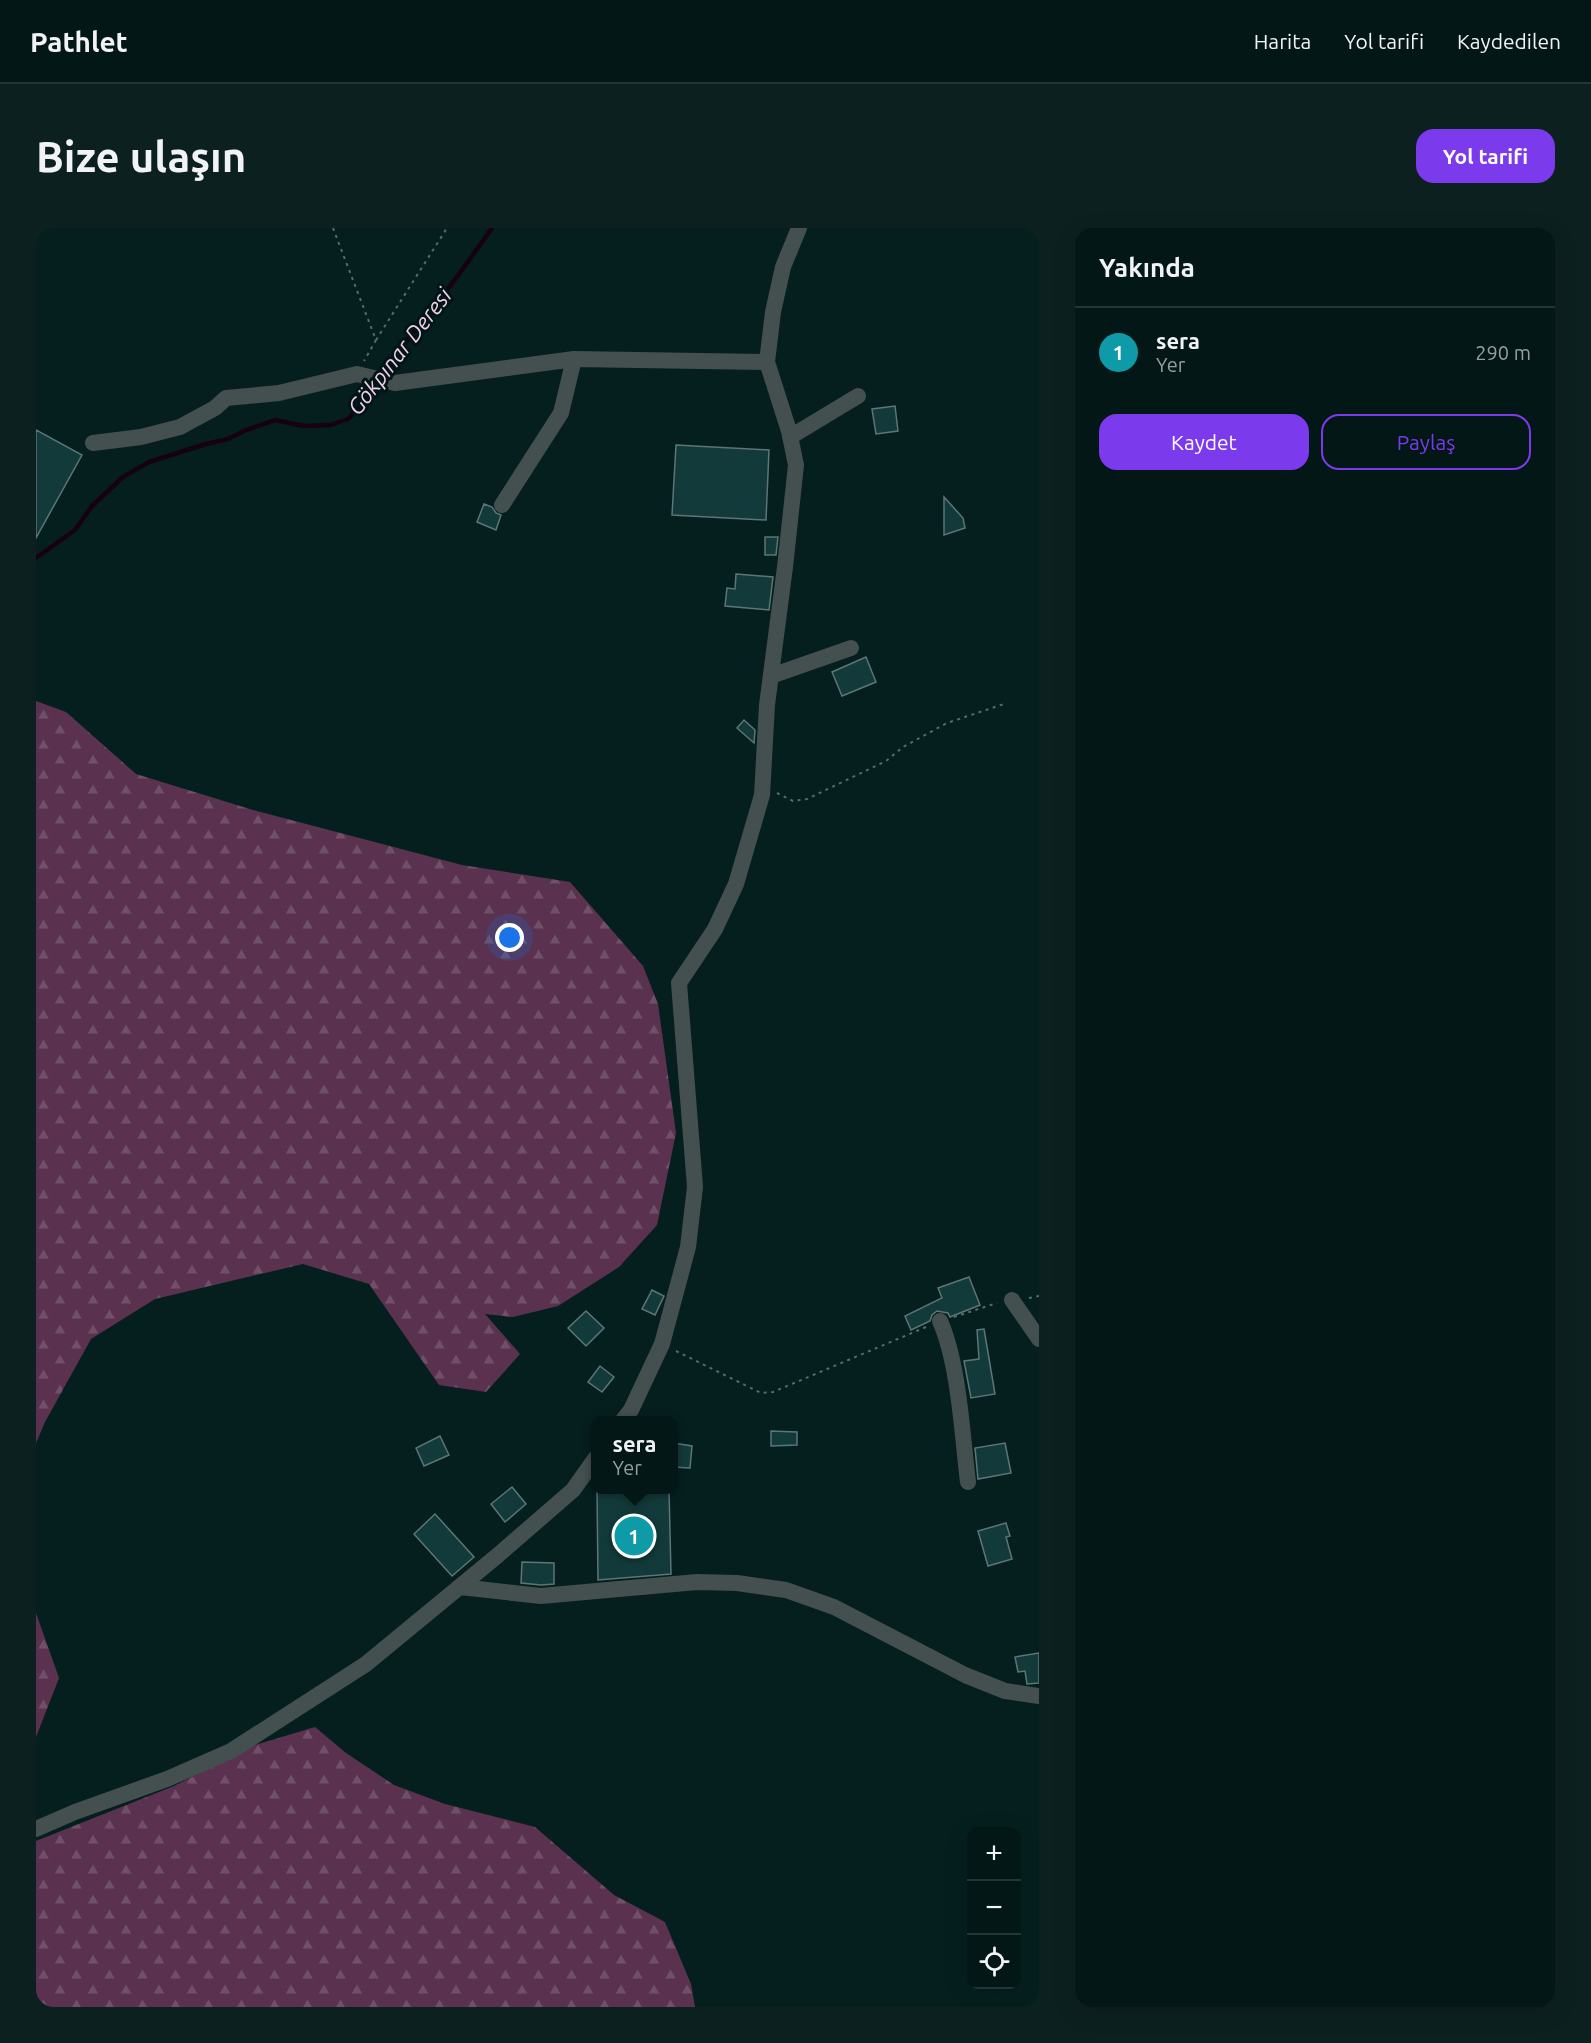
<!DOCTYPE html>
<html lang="tr">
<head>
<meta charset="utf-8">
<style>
	body { margin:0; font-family:Ubuntu,sans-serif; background:#0d2020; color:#f1f3f6 }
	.controls { position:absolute; right:18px; bottom:18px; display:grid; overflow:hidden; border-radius:12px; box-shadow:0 6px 24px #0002 }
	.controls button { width:54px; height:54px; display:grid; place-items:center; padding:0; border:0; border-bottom:2px solid #253636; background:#041717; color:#f1f3f6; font:30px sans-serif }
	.you { position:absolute; left:474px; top:710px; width:21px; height:21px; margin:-15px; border:4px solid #fff; border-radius:50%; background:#1a73e8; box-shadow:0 0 0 9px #1a73e833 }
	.badge { display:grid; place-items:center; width:39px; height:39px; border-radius:50%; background:#7c3aed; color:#fff; font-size:20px; font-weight:700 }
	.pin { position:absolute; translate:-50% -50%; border:3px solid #fff; box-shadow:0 2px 6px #0006 }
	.popup { position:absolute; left:555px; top:1188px; width:87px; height:78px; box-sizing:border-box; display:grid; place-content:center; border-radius:12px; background:#041717; filter:drop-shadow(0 2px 4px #0005); font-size:20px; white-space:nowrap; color:#979fa1 }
	.popup b { font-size:22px; color:#f1f3f6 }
	.popup::after { content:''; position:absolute; left:50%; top:100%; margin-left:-12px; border:12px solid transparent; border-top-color:#041717 }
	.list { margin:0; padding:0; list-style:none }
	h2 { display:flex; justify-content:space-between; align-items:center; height:78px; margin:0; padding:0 24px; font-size:26px }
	h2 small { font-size:20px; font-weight:400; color:#979fa1 }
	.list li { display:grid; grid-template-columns:39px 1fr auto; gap:18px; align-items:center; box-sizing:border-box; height:90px; padding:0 24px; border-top:2px solid #253636 }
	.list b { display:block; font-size:22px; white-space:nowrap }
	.list p { margin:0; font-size:20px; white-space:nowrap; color:#979fa1 }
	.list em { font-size:20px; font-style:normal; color:#979fa1 }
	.actions { display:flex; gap:12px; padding:18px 24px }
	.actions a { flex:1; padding:14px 0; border:2px solid #7c3aed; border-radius:18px; text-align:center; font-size:21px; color:#7c3aed }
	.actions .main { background:#7c3aed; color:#fff }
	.icon { flex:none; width:33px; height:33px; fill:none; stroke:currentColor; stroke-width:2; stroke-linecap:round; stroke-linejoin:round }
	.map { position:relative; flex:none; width:1003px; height:1779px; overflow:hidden; border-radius:18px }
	header { display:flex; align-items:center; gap:36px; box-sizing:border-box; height:84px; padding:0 30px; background:#041717; border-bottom:2px solid #253636 }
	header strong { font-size:28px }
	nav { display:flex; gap:33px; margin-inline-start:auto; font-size:21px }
	.intro { display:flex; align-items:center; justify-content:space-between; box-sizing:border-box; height:144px; padding:0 36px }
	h1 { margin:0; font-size:42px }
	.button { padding:15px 27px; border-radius:18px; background:#7c3aed; color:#fff; font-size:21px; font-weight:700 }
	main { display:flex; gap:36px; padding:0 36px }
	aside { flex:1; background:#041717; border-radius:18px; box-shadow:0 6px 24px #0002 }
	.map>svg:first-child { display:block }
</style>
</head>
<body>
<header>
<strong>Pathlet</strong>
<nav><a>Harita</a><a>Yol tarifi</a><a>Kaydedilen</a></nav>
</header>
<div class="intro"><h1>Bize ulaşın</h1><a class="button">Yol tarifi</a></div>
<main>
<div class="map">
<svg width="1003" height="1779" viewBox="0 0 1003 1779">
	<defs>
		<pattern id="forest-firs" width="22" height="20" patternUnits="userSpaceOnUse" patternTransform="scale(1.5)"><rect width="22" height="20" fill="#5a324f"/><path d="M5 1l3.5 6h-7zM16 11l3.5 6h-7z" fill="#704f68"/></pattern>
	</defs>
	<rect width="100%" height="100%" fill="#051f1f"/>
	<!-- forest -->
	<path fill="url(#forest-firs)" d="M0 473 30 484 100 546 217 582 426 637 534 654 607 738 622 776 640 905 621 997 583 1039 522 1078 477 1089 449 1086 484 1126 450 1164 403 1157 333 1056 267 1036 119 1071 55 1111 9 1194 0 1215Z
		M0 1385 23 1450 0 1509Z
		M279 1499 310 1525 358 1557 409 1576 499 1599 578 1667 629 1694 655 1756 659 1779H0V1613L138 1558 219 1517Z"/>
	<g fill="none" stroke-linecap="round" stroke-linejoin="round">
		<!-- stream -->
		<path stroke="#170011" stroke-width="4.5" d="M347 148 374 108 421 49 456 0
			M0 330 39 302 56 278 87 249 113 234 170 216 192 211 208 203 239 192 268 198 295 197 312 191 328 174 342 155"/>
	</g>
	<!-- building -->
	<path fill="#133a3a" stroke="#5b7675" stroke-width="1.5" d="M859 178 862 203 840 206 836 181Z
		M0 202 46 227 0 310Z
		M640 217 733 222 730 292 636 287Z
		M908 269 927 290 929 300 908 307Z
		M448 276 456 279 460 285 465 287 460 302 441 294Z
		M729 309H742L740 327H729Z
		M700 346 737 349 733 382 689 378 691 360 699 361Z
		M830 429 840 454 806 468 796 444Z
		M708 492 719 502 718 515 701 500Z
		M933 1049 944 1077 914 1089 912 1085 901 1083 896 1087 894 1093 875 1102 869 1088 906 1070 902 1060Z
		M616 1062 628 1068 619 1087 606 1081Z
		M550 1083 568 1100 550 1118 532 1100Z
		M948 1101 959 1166 935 1170 928 1133 943 1131 941 1102Z
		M564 1138 578 1149 566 1164 552 1154Z
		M735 1203 761 1204V1217L735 1218Z
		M404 1208 413 1227 388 1238 380 1220Z
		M637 1215 656 1218 654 1240 637 1239Z
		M969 1215 975 1245 942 1251 939 1220Z
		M476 1259 490 1276 469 1294 455 1276Z
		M561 1262H633L635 1346 562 1352Z
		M399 1286 438 1329 416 1348 378 1306Z
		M970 1295 974 1308 970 1309 976 1331 952 1338 942 1303Z
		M486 1334 518 1335V1356L505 1357 485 1355Z
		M1003 1425V1455L991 1456 989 1443 982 1444 979 1429Z"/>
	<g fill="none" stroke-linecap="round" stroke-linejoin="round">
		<!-- path -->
		<path stroke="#566b6b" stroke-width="2" stroke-dasharray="3 4.5" stroke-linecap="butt" d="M297 0 340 112 328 133
			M340 112 411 0
			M741 565 757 573 771 571 850 533 867 519 911 495 971 475
			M993 1070 1003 1068
			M918 1089 961 1075
			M640 1123 725 1165 737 1164 890 1099"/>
		<!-- minor -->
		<path stroke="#444f4f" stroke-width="16" d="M754 209 822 168
			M57 215 105 209 144 199 179 180 190 170 243 165 321 146 359 155 538 131 731 134
			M466 277 525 185 538 131
			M735 448 815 420
			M976 1072 1003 1111
			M904 1093C923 1136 926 1206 932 1254
			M587 1192 595 1182 626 1116 652 1019 659 959 643 755 679 701 700 656 726 567 731 477 749 339 760 237 753 203 731 134 737 84 747 39 763 0
			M424 1359 505 1368 661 1354 701 1355 750 1362 798 1379 929 1447 969 1463 1003 1468
			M0 1601 39 1584 131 1551 195 1523 330 1436 461 1328 537 1262 559 1231"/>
	</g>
	<g text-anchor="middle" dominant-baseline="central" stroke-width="6" stroke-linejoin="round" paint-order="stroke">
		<!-- water labels -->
		<g font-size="22" font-style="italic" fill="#f6cfea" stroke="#001616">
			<text transform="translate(363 123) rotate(-52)">Gökpınar Deresi</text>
		</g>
	</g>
</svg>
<div class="controls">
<button>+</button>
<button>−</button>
<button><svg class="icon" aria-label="locate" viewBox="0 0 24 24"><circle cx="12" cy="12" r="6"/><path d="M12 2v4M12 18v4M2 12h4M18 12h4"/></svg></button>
</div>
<div class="you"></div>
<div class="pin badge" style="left:598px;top:1308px;background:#0f9aa8">1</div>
<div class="popup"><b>sera</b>Yer</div>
</div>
<aside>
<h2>Yakında<small></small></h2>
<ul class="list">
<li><span class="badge" style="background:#0f9aa8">1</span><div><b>sera</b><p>Yer</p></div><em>290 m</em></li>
</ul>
<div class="actions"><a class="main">Kaydet</a><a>Paylaş</a></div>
</aside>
</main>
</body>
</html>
